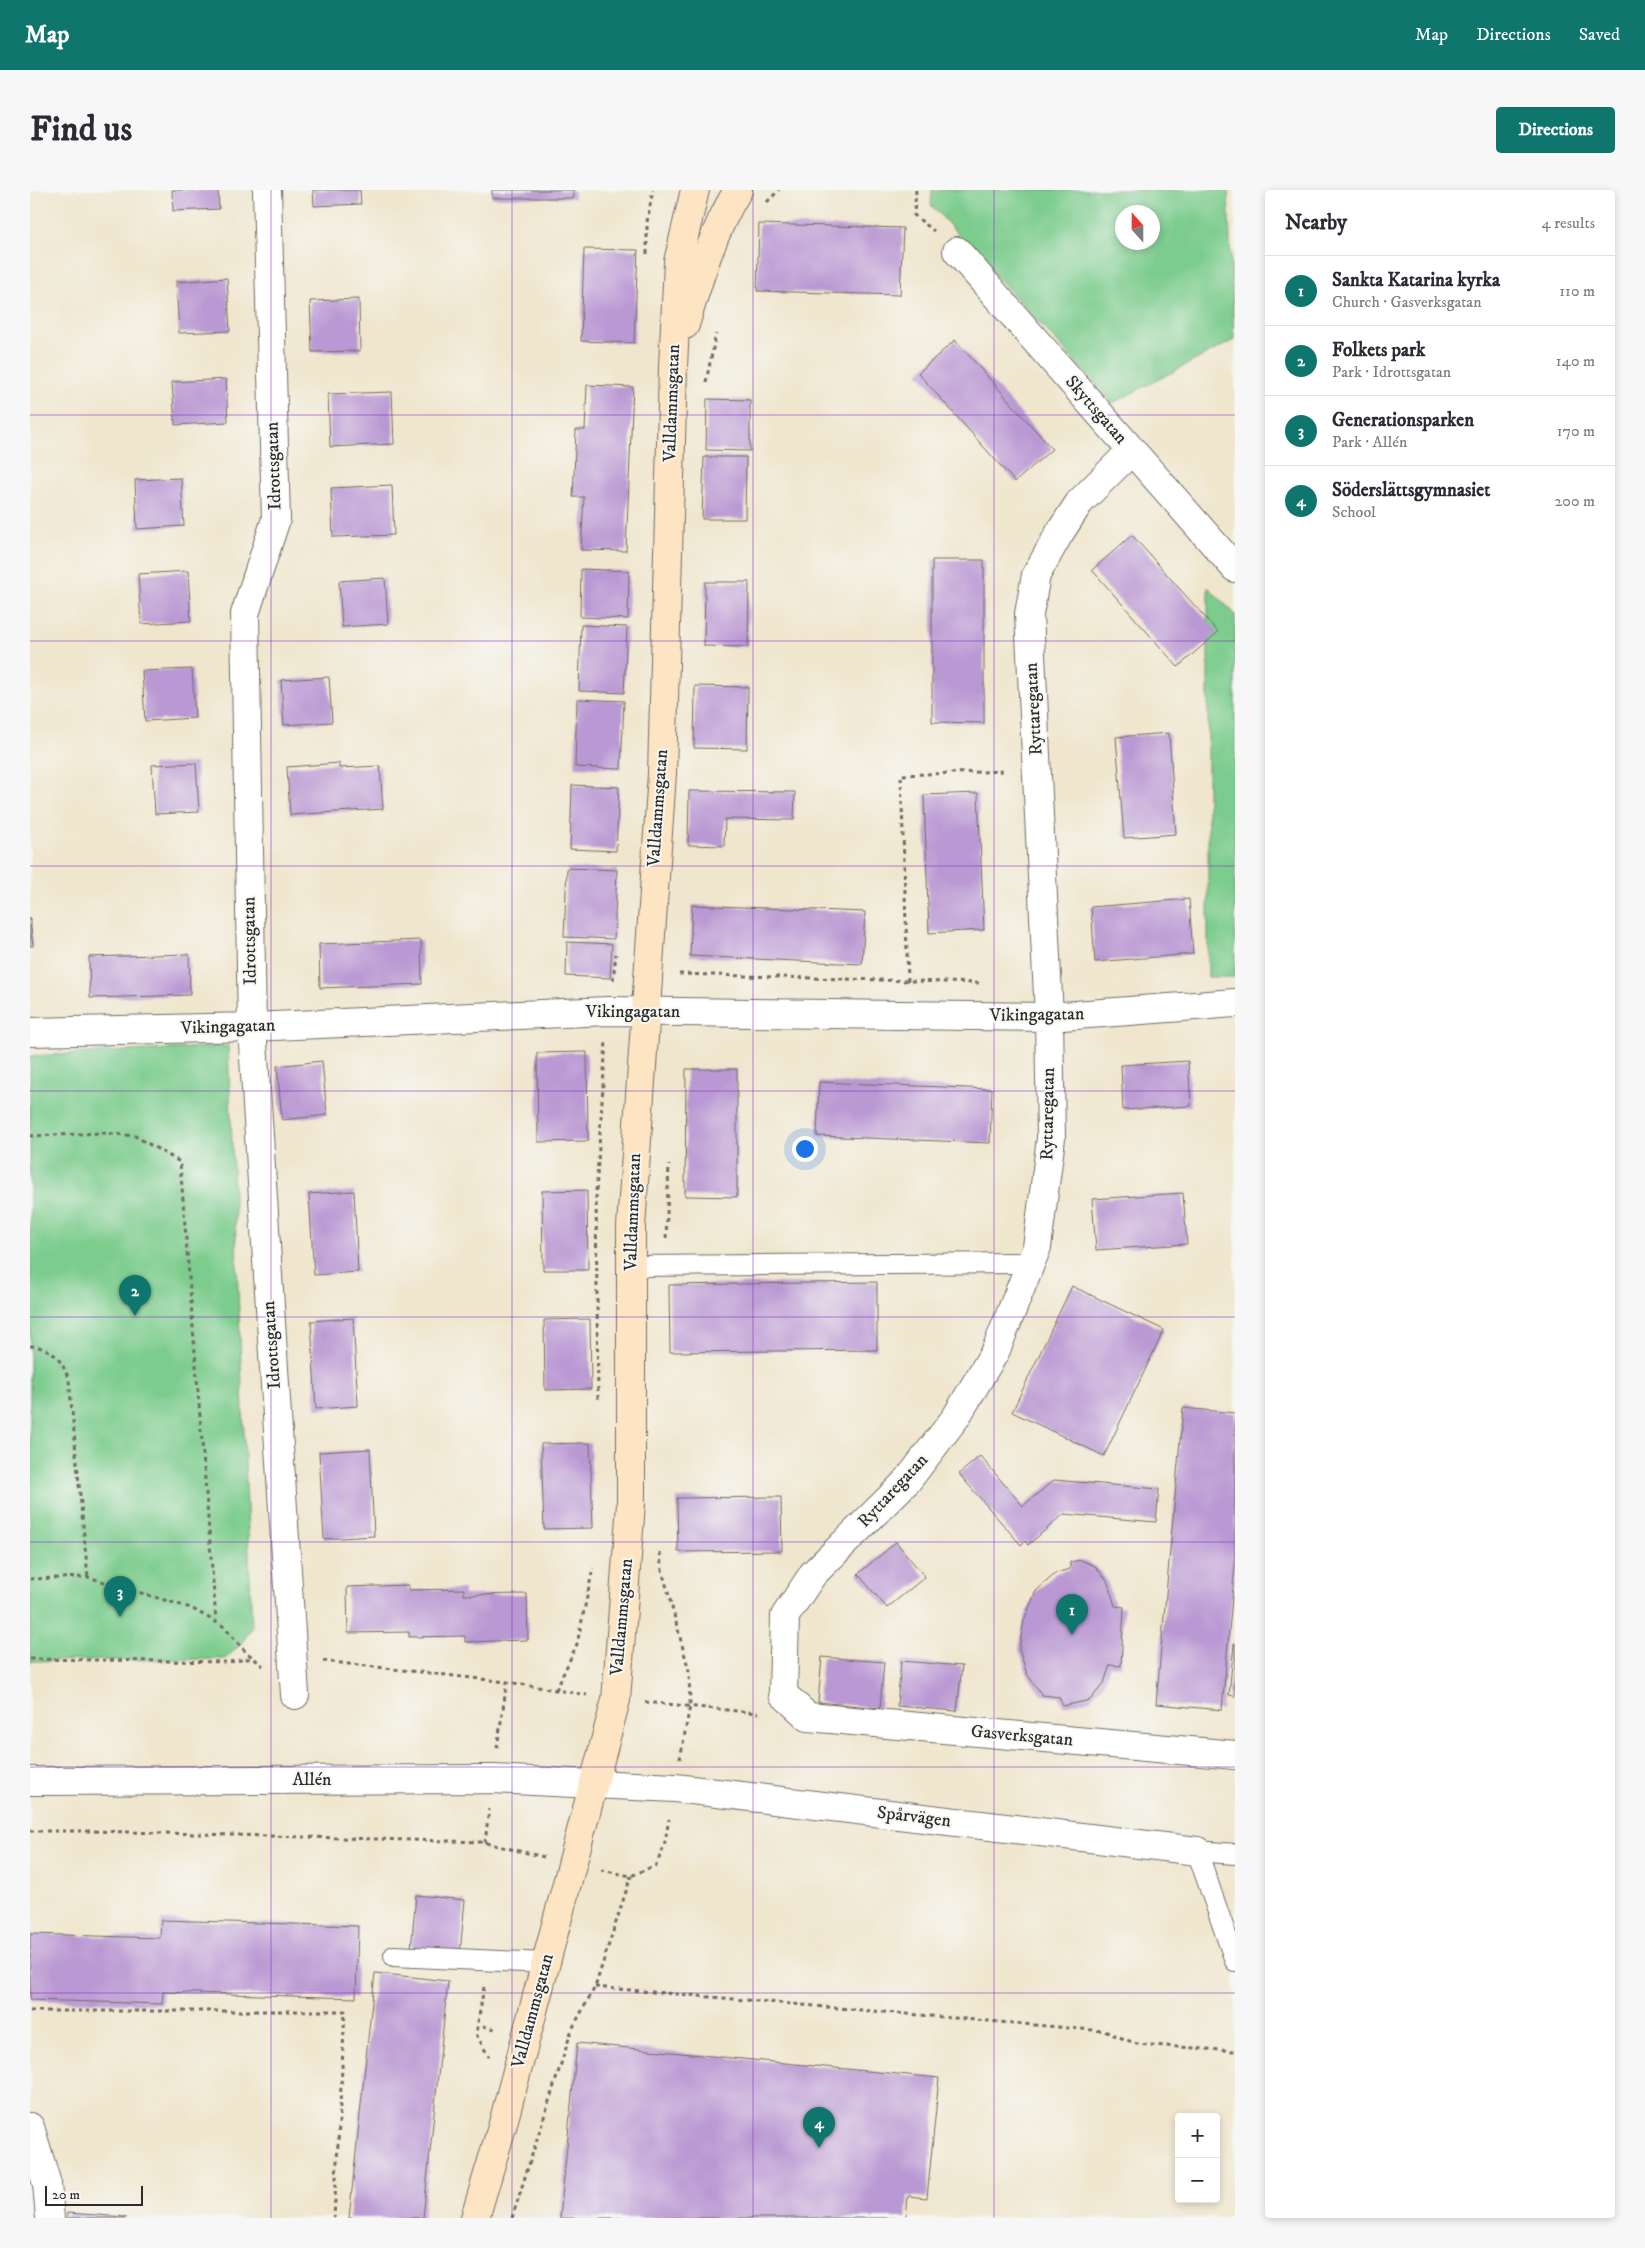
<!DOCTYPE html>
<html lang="en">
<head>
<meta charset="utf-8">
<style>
	body { margin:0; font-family:"IM FELL DW Pica",serif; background:#f7f7f7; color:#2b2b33 }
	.controls { position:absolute; right:15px; bottom:15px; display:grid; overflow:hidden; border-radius:5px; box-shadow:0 2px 8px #0003 }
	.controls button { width:45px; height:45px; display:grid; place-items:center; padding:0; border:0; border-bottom:1px solid #e1e1e2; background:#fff; color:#2b2b33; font:25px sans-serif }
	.compass { position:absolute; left:1085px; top:15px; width:45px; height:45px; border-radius:50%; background:#fff; box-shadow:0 2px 8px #0003; rotate:339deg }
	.scale { position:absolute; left:15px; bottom:12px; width:98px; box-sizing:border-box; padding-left:5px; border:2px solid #2b2b2b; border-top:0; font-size:14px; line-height:18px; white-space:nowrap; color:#2b2b2b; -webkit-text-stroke:4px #f6f6f2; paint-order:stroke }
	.you { position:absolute; left:774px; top:958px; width:18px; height:18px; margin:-12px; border:4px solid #fff; border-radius:50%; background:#1a73e8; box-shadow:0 0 0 8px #1a73e833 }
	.badge { display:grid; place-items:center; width:32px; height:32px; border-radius:50%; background:#0f766e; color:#fff; font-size:16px; font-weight:700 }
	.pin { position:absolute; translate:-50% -41px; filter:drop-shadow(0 1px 2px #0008) }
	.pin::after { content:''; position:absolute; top:26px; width:18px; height:15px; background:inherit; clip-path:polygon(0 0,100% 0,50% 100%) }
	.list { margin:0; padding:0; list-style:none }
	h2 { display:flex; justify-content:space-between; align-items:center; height:65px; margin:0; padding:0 20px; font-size:21px }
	h2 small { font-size:16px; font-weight:400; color:#7c7c81 }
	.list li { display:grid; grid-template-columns:32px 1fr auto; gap:15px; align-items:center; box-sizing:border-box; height:70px; padding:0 20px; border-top:1px solid #e1e1e2 }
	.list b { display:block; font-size:19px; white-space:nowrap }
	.list p { margin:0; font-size:16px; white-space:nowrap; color:#7c7c81 }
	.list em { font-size:16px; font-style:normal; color:#7c7c81 }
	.map { position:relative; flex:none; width:1205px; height:2028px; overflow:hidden; border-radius:5px }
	header { display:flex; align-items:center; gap:30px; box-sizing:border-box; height:70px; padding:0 25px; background:#0f766e; color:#fff }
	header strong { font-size:24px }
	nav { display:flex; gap:28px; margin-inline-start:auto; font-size:18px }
	.intro { display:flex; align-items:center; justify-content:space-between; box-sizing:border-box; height:120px; padding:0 30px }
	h1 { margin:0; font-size:35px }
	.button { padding:12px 22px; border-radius:5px; background:#0f766e; color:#fff; font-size:18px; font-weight:700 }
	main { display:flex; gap:30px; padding:0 30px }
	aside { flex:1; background:#fff; border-radius:5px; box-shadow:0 2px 8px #0003 }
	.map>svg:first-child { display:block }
</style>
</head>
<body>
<header>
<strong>Map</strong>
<nav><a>Map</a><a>Directions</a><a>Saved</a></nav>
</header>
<div class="intro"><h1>Find us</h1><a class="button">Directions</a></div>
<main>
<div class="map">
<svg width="1205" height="2028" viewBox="0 0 1205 2028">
	<rect width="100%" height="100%" fill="#f6f6f2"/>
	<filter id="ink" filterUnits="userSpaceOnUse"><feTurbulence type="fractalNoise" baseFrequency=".02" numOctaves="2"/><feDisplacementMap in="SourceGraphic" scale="10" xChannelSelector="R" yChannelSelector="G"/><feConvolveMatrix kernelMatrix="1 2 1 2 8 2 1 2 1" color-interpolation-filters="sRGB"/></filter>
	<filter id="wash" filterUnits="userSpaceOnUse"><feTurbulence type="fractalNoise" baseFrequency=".0096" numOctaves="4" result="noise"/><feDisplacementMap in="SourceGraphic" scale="20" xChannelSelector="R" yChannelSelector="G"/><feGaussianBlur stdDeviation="1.12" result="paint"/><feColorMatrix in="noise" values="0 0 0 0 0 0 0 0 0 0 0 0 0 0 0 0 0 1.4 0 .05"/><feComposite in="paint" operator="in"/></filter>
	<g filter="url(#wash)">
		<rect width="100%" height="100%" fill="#f0e6ce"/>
		<!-- green -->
		<path fill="#7ccc8d" stroke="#547c5c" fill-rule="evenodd" d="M902 0H1198L1204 150 1083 213 901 15ZM1092 22H1122V52H1092Z
			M1178 397 1205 424V787H1178Z
			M198 856 222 1438 210 1455 195 1469 0 1471V866Z"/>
		<g id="blocks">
			<!-- building -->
			<path fill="#ba98d3" d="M142 0H188L189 19 143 21Z
				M283 0H330L331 14 284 16Z
				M462 0H544V8H462Z
				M729 34 873 38 870 105 727 101Z
				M554 59 608 60 604 153 551 151Z
				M197 88 200 141 149 143 146 92Z
				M329 109 330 161 282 162 280 111Z
				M925 150 1022 259 985 292 888 183Z
				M196 189 198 232 145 235 142 192Z
				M557 195 603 197 596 361 551 360 554 307H543L546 240H555Z
				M362 202 364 254 300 257 298 204Z
				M677 209 720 210V261L676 260Z
				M674 267H716L715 329H672Z
				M151 288 154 336 107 339 105 290Z
				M362 295 364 345 303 347 301 298Z
				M1102 345 1188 442 1148 477 1062 380Z
				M902 370H954V533L902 532Z
				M551 379 599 381 598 429 550 427Z
				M158 381 161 431 111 434 108 384Z
				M355 388 358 434 312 437 309 391Z
				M675 392H719L718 457 674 456Z
				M551 435 597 437 594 503 549 501Z
				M162 479 165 528 115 531 112 481Z
				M299 487 302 532 254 535 251 490Z
				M665 496 718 497 717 559 664 558Z
				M547 509 594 511 591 579 545 577Z
				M1139 543 1146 644 1094 648 1086 547Z
				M166 573 169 622 125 624 122 575Z
				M309 573V578L350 576 353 619 260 625 257 577Z
				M542 595 589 597 586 661 540 659Z
				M659 601 765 602 764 630 695 629 694 656 658 655Z
				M948 603 954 740 899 743 894 605Z
				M537 678 587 680 584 749 534 747Z
				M1159 709 1163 764 1065 772 1061 717Z
				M662 715 835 722 832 774 660 766Z
				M0 728 3 756H0Z
				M391 750 392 794 290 798 289 754Z
				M537 752 582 754 580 788 536 786Z
				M159 764 160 805 60 808 59 767Z
				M557 862 558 951 508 952 507 863Z
				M292 871 297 925 252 930 247 876Z
				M1158 871 1161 916 1093 920 1091 875Z
				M656 879H707V1007L655 1006Z
				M789 892 962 899 960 953 787 946Z
				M557 1000 558 1080H513L512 1001Z
				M324 1001 328 1082 284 1085 279 1004Z
				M1153 1003 1157 1054 1066 1060 1062 1009Z
				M847 1092V1160L640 1162 639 1095Z
				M1042 1096 1134 1140 1074 1266 982 1222Z
				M323 1128 328 1216 286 1219 281 1131Z
				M560 1129 561 1199 515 1200 514 1130Z
				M1153 1218 1205 1223V1374L1192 1520 1126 1514Z
				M560 1253 563 1338 514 1339 511 1254Z
				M340 1259 344 1346 294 1349 289 1262Z
				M950 1266 993 1316 1024 1290 1129 1299 1126 1332 1034 1324 998 1355 995 1351 991 1355 929 1284Z
				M751 1307 752 1361 648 1362 647 1308Z
				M866 1352 895 1387 857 1418 828 1384Z
				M1051 1370 1065 1376 1077 1390 1085 1416 1094 1417 1091 1476 1080 1475 1074 1493 1060 1510 1033 1516 1029 1507 1012 1505 997 1484 989 1459 994 1430 1006 1401 1026 1383 1040 1379V1372Z
				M378 1395V1400L434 1399V1405L497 1404 498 1450 435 1452V1446L379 1447V1442L318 1443 317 1397Z
				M1204 1453H1205V1506L1199 1505Z
				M792 1467 854 1472 850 1518 788 1512Z
				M871 1471 932 1476 927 1521 867 1516Z
				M386 1705 435 1710 430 1764 381 1759Z
				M131 1730 328 1736 326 1808 133 1802 132 1814 0 1810V1744L130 1748Z
				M345 1783 418 1791 393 2028H319Z
				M547 1853 909 1888 897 2008 878 2006 876 2028H530Z
				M37 2023 96 2027V2028H37Z"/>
		</g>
	</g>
	<g filter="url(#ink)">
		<use href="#blocks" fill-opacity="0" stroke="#706c64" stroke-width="1"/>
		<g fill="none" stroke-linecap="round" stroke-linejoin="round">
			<defs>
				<path id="lane" d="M601 1076 1001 1073
					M1205 1664 1167 1661 1205 1771
					M364 1766 515 1773"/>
				<path id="street" d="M237 0 246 329 215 424 222 837 265 1505
					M927 61 1205 378
					M1102 260 1049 313 1029 344 1006 385 999 424 1019 827 1021 948 1007 1057 966 1160 926 1227 878 1290 783 1384 755 1426 753 1504 778 1527 1205 1565
					M0 842 222 837 578 821 1019 827 1205 813
					M0 1591 463 1589 645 1598 1167 1661
					M0 1937 17 1994 20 2028"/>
				<path id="secondary" d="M655 135C669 88 683 41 708 0
					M445 2028 472 1937 586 1510 601 1314V1037L632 584 643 177 648 72 665 0"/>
			</defs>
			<!-- lane casing -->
			<use href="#lane" stroke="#706c64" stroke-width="22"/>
			<!-- street casing -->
			<use href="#street" stroke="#706c64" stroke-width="30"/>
			<!-- secondary casing -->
			<use href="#secondary" stroke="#706c64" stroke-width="30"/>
			<!-- path -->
			<path stroke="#706c64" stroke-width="3" stroke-dasharray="4 4" stroke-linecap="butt" d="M886 0 884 25 904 41
				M737 12 749 0
				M617 64V32L623 0
				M676 192 686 144
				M649 784 950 793
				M583 790 586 764
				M878 791 871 585 976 581
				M0 946 74 943 105 946 150 972 186 1430
				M636 1048 639 975
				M0 1156C22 1157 32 1170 39 1190L58 1387
				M568 1209 566 1002 576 851
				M630 1362 631 1376 659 1481 660 1516 650 1569
				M0 1389 58 1387 161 1418 193 1436 215 1461 233 1476
				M0 1469 199 1472 223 1468
				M293 1471 477 1492 557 1505
				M526 1500 547 1454 563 1378
				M615 1512 728 1523
				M467 1558 477 1492
				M0 1641H62L452 1652 514 1667
				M455 1653 459 1619
				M571 1680 601 1686 626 1675 634 1657 639 1629
				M454 1797 446 1844 459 1867
				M565 1797 1074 1841 1107 1854 1205 1861
				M0 1821H315L304 2028
				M453 1836 465 1839
				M482 2028 542 1839 565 1797 601 1686"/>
			<!-- lane -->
			<use href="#lane" stroke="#fff" stroke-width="20"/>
			<!-- street -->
			<use href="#street" stroke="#fff" stroke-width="28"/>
			<!-- secondary -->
			<use href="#secondary" stroke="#fde5c4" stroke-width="28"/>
		</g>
	</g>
	<!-- grid -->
	<path fill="none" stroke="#7b2cbf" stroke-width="1" stroke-opacity="0.55" d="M241 0V2028M482 0V2028M723 0V2028M964 0V2028M0 225H1205M0 451H1205M0 676H1205M0 901H1205M0 1127H1205M0 1352H1205M0 1577H1205M0 1803H1205"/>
	<g text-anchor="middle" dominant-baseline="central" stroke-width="4" stroke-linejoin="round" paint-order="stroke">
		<!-- street labels -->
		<g font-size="18" fill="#2b2b2b" stroke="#f6f6f2">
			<text transform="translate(642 213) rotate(-88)">Valldammsgatan</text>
			<text transform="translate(1066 220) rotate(49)">Skyttsgatan</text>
			<text transform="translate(244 276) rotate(-92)">Idrottsgatan</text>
			<text transform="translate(1004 519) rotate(-93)">Ryttaregatan</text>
			<text transform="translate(628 618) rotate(-86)">Valldammsgatan</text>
			<text transform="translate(220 751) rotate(-91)">Idrottsgatan</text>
			<text x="603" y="822">Vikingagatan</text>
			<text transform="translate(1007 825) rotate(-1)">Vikingagatan</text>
			<text transform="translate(198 837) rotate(-2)">Vikingagatan</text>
			<text transform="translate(1018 924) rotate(-89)">Ryttaregatan</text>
			<text transform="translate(603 1022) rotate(-88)">Valldammsgatan</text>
			<text transform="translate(242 1155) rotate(-94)">Idrottsgatan</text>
			<text transform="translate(863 1301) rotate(-47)">Ryttaregatan</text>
			<text transform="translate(592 1427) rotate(-85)">Valldammsgatan</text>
			<text transform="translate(992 1546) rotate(5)">Gasverksgatan</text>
			<text x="282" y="1590">Allén</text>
			<text transform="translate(884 1627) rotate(7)">Spårvägen</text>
			<text transform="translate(503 1821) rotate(-75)">Valldammsgatan</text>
		</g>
	</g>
</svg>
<div class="controls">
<button>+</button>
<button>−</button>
</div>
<svg class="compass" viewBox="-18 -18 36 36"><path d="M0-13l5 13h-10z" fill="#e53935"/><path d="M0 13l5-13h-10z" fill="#7c7c81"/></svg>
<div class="scale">20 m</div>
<div class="you"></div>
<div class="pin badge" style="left:1042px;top:1445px">1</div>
<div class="pin badge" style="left:105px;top:1126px">2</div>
<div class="pin badge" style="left:90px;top:1427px">3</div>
<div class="pin badge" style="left:789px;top:1958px">4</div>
</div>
<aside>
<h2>Nearby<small>4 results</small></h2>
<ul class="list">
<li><span class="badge">1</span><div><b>Sankta Katarina kyrka</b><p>Church · Gasverksgatan</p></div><em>110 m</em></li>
<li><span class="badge">2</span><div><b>Folkets park</b><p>Park · Idrottsgatan</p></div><em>140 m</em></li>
<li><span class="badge">3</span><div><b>Generationsparken</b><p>Park · Allén</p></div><em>170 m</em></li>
<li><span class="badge">4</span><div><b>Söderslättsgymnasiet</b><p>School</p></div><em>200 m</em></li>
</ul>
</aside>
</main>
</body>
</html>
